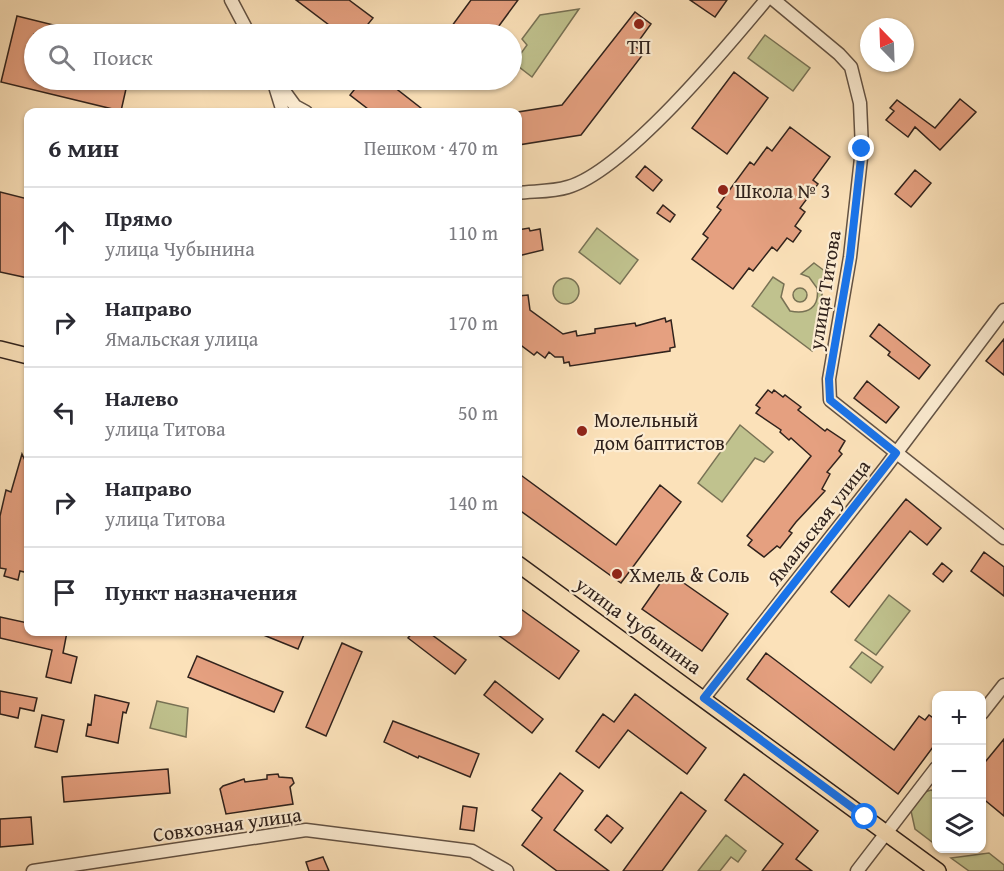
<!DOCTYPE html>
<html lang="ru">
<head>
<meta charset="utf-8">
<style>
	body { margin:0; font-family:"Gentium Book Plus",serif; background:#f7f7f7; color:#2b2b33 }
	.controls { position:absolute; right:18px; bottom:18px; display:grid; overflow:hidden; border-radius:12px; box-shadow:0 2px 4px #0004 }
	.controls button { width:54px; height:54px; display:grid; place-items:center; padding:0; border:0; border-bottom:2px solid #e1e1e2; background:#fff; color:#2b2b33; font:30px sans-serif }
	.compass { position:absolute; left:860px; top:18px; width:54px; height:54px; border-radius:50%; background:#fff; box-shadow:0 2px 4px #0004; rotate:337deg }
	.stop { position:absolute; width:18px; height:18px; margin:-14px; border:4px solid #1a73e8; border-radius:50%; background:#fff }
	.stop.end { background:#1a73e8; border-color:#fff; box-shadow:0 2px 6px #0008 }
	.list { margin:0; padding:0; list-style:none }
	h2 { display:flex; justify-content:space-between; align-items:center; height:78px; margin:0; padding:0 24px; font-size:26px }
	h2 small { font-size:20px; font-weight:400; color:#7c7c81 }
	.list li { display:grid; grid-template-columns:39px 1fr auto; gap:18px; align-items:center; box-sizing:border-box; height:90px; padding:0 24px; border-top:2px solid #e1e1e2 }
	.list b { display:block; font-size:22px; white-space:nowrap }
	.list p { margin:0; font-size:20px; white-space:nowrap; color:#7c7c81 }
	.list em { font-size:20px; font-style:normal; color:#7c7c81 }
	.icon { flex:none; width:33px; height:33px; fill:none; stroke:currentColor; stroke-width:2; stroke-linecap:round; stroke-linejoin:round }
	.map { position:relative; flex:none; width:1004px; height:871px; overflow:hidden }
	.search { position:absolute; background:#fff; box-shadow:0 2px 4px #0004; left:24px; top:24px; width:498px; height:66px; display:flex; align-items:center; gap:15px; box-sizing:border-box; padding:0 21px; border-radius:33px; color:#7c7c81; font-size:22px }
	.panel { position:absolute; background:#fff; box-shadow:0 2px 4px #0004; left:24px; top:108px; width:498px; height:528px; border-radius:12px }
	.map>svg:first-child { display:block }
</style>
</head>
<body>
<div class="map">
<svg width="1004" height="871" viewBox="0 0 1004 871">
	<rect width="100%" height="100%" fill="#fbe1b9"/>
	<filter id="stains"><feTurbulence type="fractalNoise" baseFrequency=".00333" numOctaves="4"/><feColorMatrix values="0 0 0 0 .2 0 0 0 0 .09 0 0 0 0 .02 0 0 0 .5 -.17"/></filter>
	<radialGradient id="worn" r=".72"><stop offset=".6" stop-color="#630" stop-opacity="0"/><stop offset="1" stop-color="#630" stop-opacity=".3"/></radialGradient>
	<!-- green -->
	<path fill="#c0c28e" stroke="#787255" stroke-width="1.5" d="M579 9 532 77 514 63 527 45 522 39 540 15Z
		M765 35 810 68 793 91 748 58Z
		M597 228 638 260 620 284 579 252Z
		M814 263 826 272 812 351 752 306 773 277 784 284 781 297 790 311C808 315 820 307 817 288L809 277 801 274Z
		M553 291a13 13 0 1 1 26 0a13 13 0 1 1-26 0Z
		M793 295a7 7 0 1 1 14 0a7 7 0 1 1-14 0Z
		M740 425 773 452 764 462 755 458 722 502 698 483Z
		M889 595 910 611 876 655 855 640Z
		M862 652 883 667 871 683 850 667Z
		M157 701 188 708 186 737 150 728Z
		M931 790 936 792V845L915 829 911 811 925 792Z
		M726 835 746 851 738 862 731 857 720 871H698Z
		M989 853 1004 865V871H969L951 858Z"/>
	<!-- building -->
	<path fill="#e5a080" stroke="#30221c" stroke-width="1.5" d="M296 0H349L373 18 360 34H341Z
		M471 0H518L493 34H446Z
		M690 0H727L715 17Z
		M635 12 651 24 635 46 644 53 581 135 518 145V112L562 105Z
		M17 16 78 31V34H34V80H128L121 111 1 82Z
		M734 72 768 98 727 154 692 128Z
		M362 80H385L426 112H372L350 95Z
		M960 99 976 112 940 150 915 127 908 137 886 120 894 111 890 108 897 100 935 128Z
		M790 127 830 157 813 180 818 184 800 208 805 212 795 226 801 231 793 242 787 238 777 251 772 247 753 271 749 268 733 289 692 259 708 238 703 234 721 210 717 207 750 162 754 165 767 147 772 151Z
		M645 166 662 180 653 191 636 177Z
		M915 170 931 183 911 207 895 194Z
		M0 192 28 199V278L0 272Z
		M663 205 675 215 670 222 657 213Z
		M529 228 530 231 540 229 543 250 518 256V230Z
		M528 295 530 310 563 334 576 331 577 336 595 333V329L635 323 636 326 665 318 666 322 671 320 675 347 670 348V351L570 366 569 362 564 363 563 357H555L549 352 545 358 537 352 534 355 518 343V296Z
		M879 324 930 365 919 379 888 355 890 352 870 336Z
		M1004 339V375L986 361Z
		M867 381 899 407 886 423 854 398Z
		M768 390 772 393 774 390 783 397 785 395 801 407 798 410 825 431 827 429 845 441 839 451 842 454 827 472 830 474 822 489 825 491 796 522 789 531 792 533 780 548 777 546 764 557 748 545 752 540 747 536 811 456 791 438 789 440 780 432 781 430 756 413 760 408 756 405Z
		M22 454 28 467V573L20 571 18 580 4 576 6 569 0 568V516L6 490 11 492Z
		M518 473 616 545 660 485 681 502 621 583 518 509Z
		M906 499 941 528 927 545 910 531 849 607 831 592Z
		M984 552 1004 567V596L971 571Z
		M942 563 952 571 943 582 933 574Z
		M668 572 728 614 702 651 642 609Z
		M518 607 579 651 559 679 494 632H518Z
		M0 617 28 623V632H67L63 653 77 657 71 683 46 677 52 650 0 638Z
		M256 632H305L298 649Z
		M413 632H428L466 660 455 674 408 638Z
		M342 643 362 652 326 736 306 727Z
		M766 653 894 750 919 716 925 720 929 715 936 720V743L898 794 747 679Z
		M197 656 283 692 274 712 188 677Z
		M495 681 543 719 532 733 484 695Z
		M0 691 37 698 34 711 20 708 18 718 0 714Z
		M635 694 706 748 687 774 628 730 599 768 576 751 603 714 614 722Z
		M95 695 129 703 126 713 123 712 118 743 86 736 88 724 91 725Z
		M42 715 64 720 57 752 35 747Z
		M393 721 479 754 470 777 419 756 418 758 384 742Z
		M1004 739V816L981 797V767Z
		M168 769 170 793 64 802 62 777Z
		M560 773 583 791 554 830 609 871H557L522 845 542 818 532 810Z
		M278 774 279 777 292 778 294 783 290 787 293 804 226 814 220 789 223 786 244 779 245 782 267 779V775Z
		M744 774 818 831 796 859 812 871H762L783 844 725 800Z
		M681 792 706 811 662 871H623Z
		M463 806 477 808 474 831 460 829Z
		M607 815 623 828 611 843 595 830Z
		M31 817 33 844 0 847V819Z
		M323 857 329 871H309L306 862Z"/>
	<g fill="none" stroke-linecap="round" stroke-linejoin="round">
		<defs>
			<path id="minor" d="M231 0 249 34
				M774 0 839 54 851 67 860 103 862 149 850 257 829 379 830 400 1004 538
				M276 80 295 106 306 112
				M274 83 283 112
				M518 193C533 191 552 192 568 187 624 171 727 47 766 0
				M704 698 885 468 1004 310
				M982 713 1004 685
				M33 871 306 830 472 851 507 871
				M857 871 936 768"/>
			<path id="major" d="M0 349 28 356
				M518 564 938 871"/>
		</defs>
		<!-- minor casing -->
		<use href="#minor" stroke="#635243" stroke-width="15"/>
		<!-- major casing -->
		<use href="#major" stroke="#30221c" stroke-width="18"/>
		<!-- minor -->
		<use href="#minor" stroke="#fcecd2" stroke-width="12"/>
		<!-- major -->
		<use href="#major" stroke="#fbe1b9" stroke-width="15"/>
	</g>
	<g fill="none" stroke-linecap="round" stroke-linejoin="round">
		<!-- route -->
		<path stroke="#1a73e8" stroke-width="8" d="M862 149 850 257 829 379 830 400 896 453 704 698 865 817"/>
	</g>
	<!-- markers -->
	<g fill="#8f2418" stroke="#fcecd2" stroke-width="2">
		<circle cx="639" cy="24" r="6"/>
		<circle cx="723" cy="190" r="6"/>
		<circle cx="582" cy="431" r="6"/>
		<circle cx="617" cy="574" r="6"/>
	</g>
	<g text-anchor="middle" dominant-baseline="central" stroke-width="4.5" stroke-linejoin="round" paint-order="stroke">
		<!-- poi labels -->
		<g font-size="20" fill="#30221c" stroke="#fcecd2" text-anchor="start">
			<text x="639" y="46" text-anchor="middle">ТП</text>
			<text x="735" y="190">Школа № 3</text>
			<text x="594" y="419">Молельный<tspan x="594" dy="23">дом баптистов</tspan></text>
			<text x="629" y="574">Хмель &amp; Соль</text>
		</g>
		<!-- street labels -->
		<g font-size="20" fill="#30221c" stroke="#fcecd2">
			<text transform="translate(824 290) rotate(-81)">улица Титова</text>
			<text transform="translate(818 522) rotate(-52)">Ямальская улица</text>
			<text transform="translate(639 625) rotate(36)">улица Чубынина</text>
			<text transform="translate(227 824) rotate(-8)">Совхозная улица</text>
		</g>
	</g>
	<rect width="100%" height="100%" filter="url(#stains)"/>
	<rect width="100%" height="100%" fill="url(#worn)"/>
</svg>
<div class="controls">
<button>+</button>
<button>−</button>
<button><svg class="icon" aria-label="layers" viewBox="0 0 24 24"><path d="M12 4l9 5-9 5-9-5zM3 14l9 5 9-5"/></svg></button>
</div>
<svg class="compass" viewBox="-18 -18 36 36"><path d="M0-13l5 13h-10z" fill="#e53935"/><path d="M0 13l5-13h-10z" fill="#7c7c81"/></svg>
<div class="stop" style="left:865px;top:817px"></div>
<div class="stop end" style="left:862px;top:149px"></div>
<div class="search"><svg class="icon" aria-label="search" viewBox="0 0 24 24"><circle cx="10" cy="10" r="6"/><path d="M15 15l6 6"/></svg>Поиск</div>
<section class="panel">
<h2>6 мин<small>Пешком · 470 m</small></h2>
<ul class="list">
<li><svg class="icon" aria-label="ahead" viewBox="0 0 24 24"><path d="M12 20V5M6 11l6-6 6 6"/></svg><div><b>Прямо</b><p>улица Чубынина</p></div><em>110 m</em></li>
<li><svg class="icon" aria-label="right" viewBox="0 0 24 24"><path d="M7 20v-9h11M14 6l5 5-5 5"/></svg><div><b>Направо</b><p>Ямальская улица</p></div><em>170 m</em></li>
<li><svg class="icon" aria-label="left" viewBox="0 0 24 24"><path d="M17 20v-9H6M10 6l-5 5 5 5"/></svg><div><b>Налево</b><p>улица Титова</p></div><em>50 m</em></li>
<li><svg class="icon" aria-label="right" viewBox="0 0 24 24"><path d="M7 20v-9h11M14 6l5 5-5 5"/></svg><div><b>Направо</b><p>улица Титова</p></div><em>140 m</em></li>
<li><svg class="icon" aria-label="arrive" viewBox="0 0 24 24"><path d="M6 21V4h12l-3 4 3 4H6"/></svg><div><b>Пункт назначения</b></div></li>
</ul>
</section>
</div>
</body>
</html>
